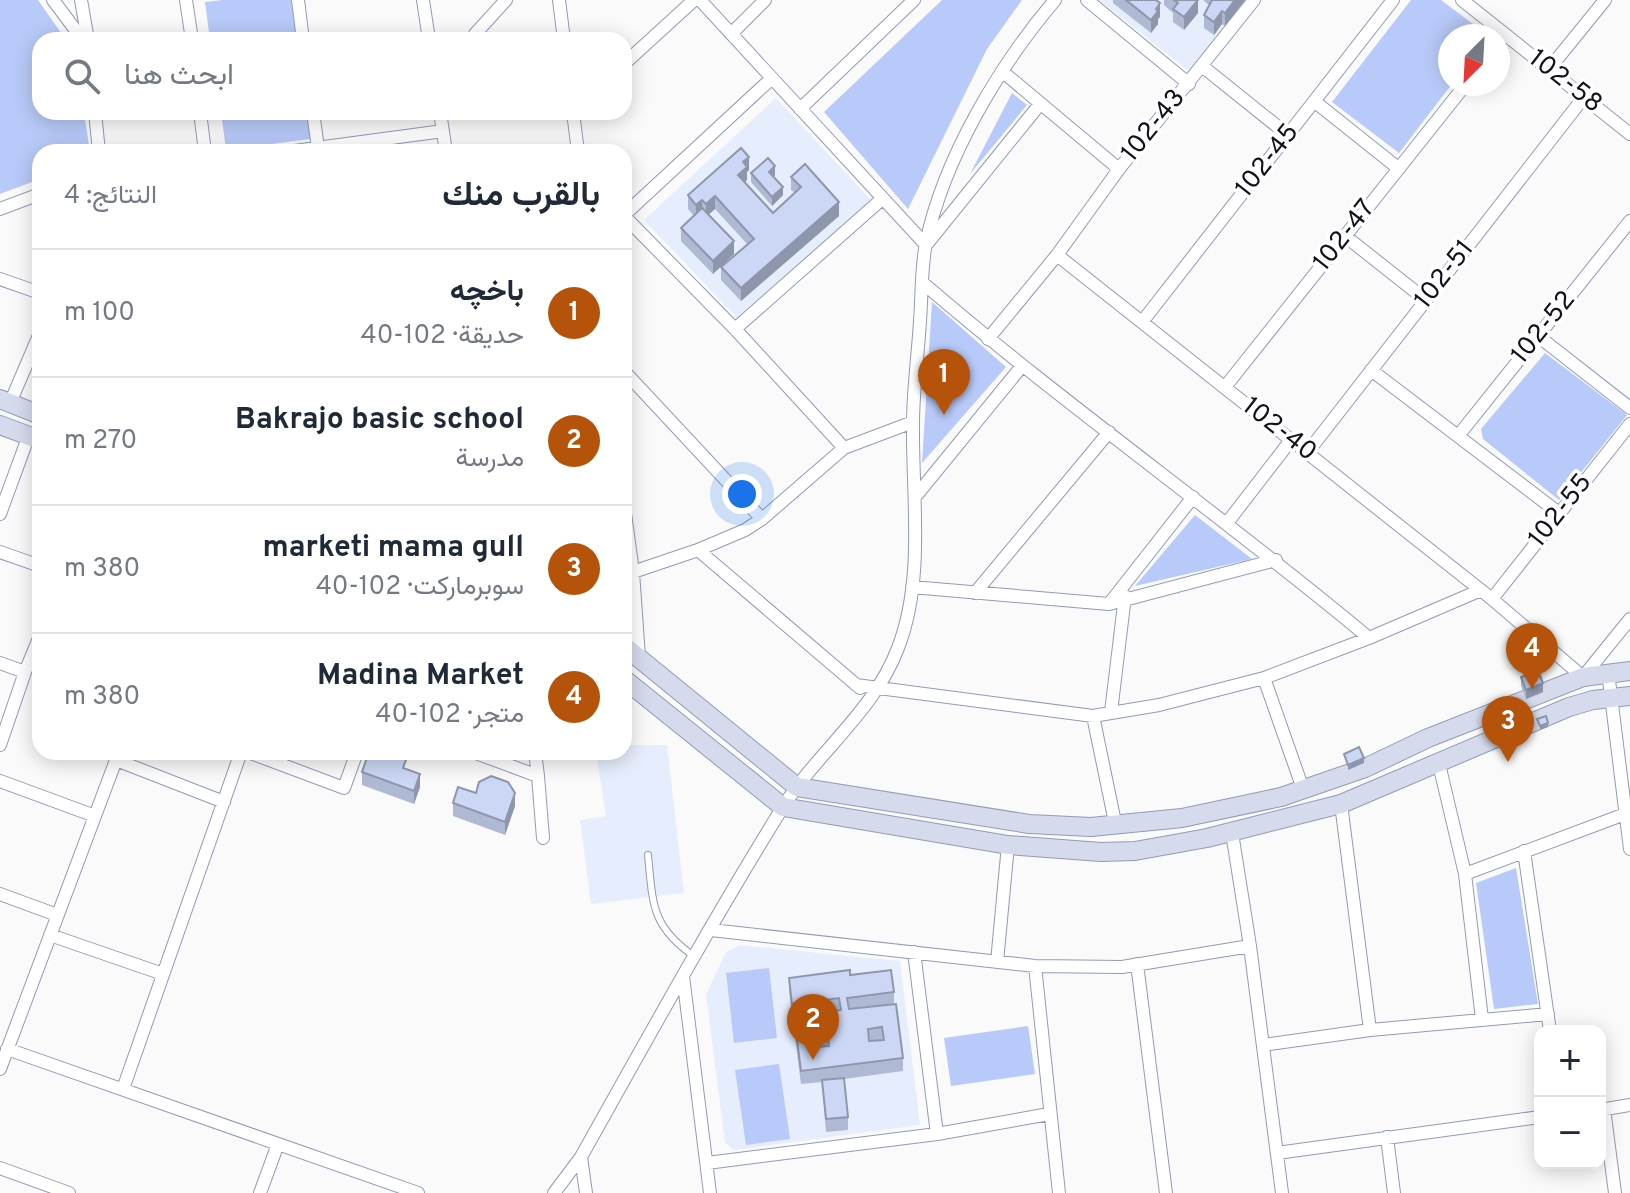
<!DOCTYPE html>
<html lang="ar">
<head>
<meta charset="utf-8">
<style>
	body { margin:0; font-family:Overpass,Vazirmatn,sans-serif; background:#f6f6f7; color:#1f2937; direction:rtl }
	.controls { position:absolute; right:24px; bottom:24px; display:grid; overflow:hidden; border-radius:16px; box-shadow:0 4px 20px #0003 }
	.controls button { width:72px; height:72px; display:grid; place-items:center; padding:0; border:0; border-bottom:2px solid #e0e1e3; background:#fff; color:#1f2937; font:40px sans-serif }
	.compass { position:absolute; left:1438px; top:24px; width:72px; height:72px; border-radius:50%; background:#fff; box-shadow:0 4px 20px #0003; rotate:204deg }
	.you { position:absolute; left:742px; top:494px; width:28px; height:28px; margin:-20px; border:6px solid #fff; border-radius:50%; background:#1a73e8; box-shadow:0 0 0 12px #1a73e833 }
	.badge { display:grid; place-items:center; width:52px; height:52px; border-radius:50%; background:#b45309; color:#fff; font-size:26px; font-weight:700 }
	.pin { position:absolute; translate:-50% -66px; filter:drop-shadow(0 2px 4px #0008) }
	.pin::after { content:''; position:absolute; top:42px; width:28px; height:24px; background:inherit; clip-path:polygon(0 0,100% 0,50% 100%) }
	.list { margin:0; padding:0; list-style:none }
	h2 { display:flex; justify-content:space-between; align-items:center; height:104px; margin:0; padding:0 32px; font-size:34px }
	h2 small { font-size:26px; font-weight:400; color:#747a83 }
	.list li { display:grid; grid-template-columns:52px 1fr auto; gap:24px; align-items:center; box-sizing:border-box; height:128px; padding:0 32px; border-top:2px solid #e0e1e3 }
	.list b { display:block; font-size:30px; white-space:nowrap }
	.list p { margin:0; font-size:26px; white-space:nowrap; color:#747a83 }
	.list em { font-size:26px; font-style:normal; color:#747a83 }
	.icon { flex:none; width:44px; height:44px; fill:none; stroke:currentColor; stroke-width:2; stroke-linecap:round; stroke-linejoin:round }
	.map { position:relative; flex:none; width:1630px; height:1193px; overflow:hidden; direction:ltr }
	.search { position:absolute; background:#fff; box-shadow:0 4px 20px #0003; left:32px; top:32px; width:600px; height:88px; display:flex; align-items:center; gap:20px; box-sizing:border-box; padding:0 28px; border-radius:24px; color:#747a83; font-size:30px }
	.panel { position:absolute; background:#fff; box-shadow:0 4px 20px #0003; left:32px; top:144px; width:600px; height:616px; border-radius:24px; direction:rtl }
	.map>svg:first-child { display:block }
</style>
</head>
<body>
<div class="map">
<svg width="1630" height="1193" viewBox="0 0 1630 1193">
	<rect width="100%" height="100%" fill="#fafafa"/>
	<!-- built -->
	<path fill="#e6edfc" d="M1099 0H1248L1190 72Z
		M776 98 871 200 739 320 644 220Z
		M624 745H667L684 893 591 904 580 820 606 816 596 752H624Z
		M740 945 900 961 920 1125 734 1150 725 1143 706 994 726 952Z"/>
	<!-- green -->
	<path fill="#b8caf9" d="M0 0H38L66 40H40V112H84L90 152H40V179L0 194Z
		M223 0H291L297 40H210L205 2Z
		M942 0H1022L987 49 908 209 824 112Z
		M1411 0H1441L1489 36H1450V84H1452L1399 153 1332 102Z
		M1012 93 1027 105 970 174Z
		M221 112H307L310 139 226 150Z
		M932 302 1006 367 922 463Z
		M1545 353 1627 415 1559 500 1483 439 1481 429Z
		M1195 515 1252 559 1135 586Z
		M1516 868 1538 1004 1494 1009 1476 883Z
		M769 968 777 1038 734 1043 726 973Z
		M1028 1026 1035 1074 951 1086 944 1038Z
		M779 1064 790 1139 746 1145 735 1070Z"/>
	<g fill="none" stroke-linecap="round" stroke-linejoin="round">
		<defs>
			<path id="service" d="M648 855C653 905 651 926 695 957"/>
			<path id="minor" d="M53 0 83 40
				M81 0 88 40
				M186 0 192 40
				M298 0 303 40
				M423 0 429 40
				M559 0 564 40
				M700 0 926 245 1040 104
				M1087 0 1189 84
				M1462 0 1630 134
				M475 34 506 0
				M731 34 765 0
				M624 64 694 0
				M1202 66 1288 135
				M1549 69 1605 0
				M1003 72 1119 169
				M1314 101 1398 168
				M800 109 914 0
				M95 112 99 152
				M200 112 205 152
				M313 112 318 148
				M440 112 446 152
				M573 112 578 152
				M287 152 443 131
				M0 209 40 194
				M624 215 772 78
				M624 216 735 329 844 448
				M1345 236 1426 300
				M1057 255 1119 169 1254 0
				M0 279 40 293
				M923 283C1067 407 1223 516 1369 638
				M1142 322 1393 0
				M735 329 882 199
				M1538 336 1630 408
				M988 339 1057 255 1492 599 1583 677 1630 619
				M1371 370 1559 513
				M624 371 762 519
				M1225 387 1466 84
				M10 403 40 333
				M1458 436 1630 221
				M1307 453 1584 97
				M915 497 1022 366
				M624 506 633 572 639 657
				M0 514 29 435
				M1227 523 1291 440
				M698 550 860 688
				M0 552 40 566
				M633 572 698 550 745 530 762 519 844 448 913 422
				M912 587 1109 604 1276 560
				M975 593 1109 432
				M1492 599 1630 424
				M1109 604 1193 497
				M0 663 25 672 40 636
				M1608 672 1630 849
				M1264 678 1303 789
				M856 685 1093 716 1159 705 1264 678 1369 638 1481 590
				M1111 712 1125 596
				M1093 716 1116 827
				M0 745 25 672
				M248 752 344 788 357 752
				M473 752 538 776 535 752
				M116 760 224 802
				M1439 764 1465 874 1625 814
				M538 776 543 838
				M0 781 95 816
				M1341 804 1370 1030
				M1232 833 1250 946 1282 1193
				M1524 851 1550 1031
				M1465 874 1482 1019
				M0 894 57 915
				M711 930 1035 966 1122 967 1250 946
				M50 935 163 974
				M914 952 937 1134
				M997 962 1008 845
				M1137 964 1166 1193
				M1035 966 1059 1193
				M683 976 710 1193
				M1263 1045 1370 1030 1548 1014
				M7 1049 418 1193
				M0 1069 119 752
				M123 1089 241 752
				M1604 1109 1615 1193
				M1600 1110 1630 1105
				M1387 1137 1394 1193
				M1277 1153 1540 1117
				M581 1157 586 1193
				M707 1163 937 1134 1049 1114
				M0 1168 69 1193
				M260 1193 278 1144
				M554 1193 581 1157C646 1041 711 923 781 810 816 753 874 712 898 648 925 578 912 498 913 424 913 390 918 355 920 321 922 295 921 268 926 243 944 158 999 66 1055 0"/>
			<path id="secondary" d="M0 399 40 415
				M0 425 40 440
				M624 646 797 787 1029 824 1091 827 1182 818 1281 797 1365 768 1428 738 1583 677 1630 671
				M624 679 783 807 1008 845 1101 852 1135 851 1207 838 1341 804 1569 707 1593 700 1630 696"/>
		</defs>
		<!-- service casing -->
		<use href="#service" stroke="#909bb7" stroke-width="8"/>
		<!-- minor casing -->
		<use href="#minor" stroke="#909bb7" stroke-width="14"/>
		<!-- secondary casing -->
		<use href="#secondary" stroke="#909bb7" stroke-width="20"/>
		<!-- service -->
		<use href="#service" stroke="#fff" stroke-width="6"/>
		<!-- minor -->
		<use href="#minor" stroke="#fff" stroke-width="12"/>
		<!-- secondary -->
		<use href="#secondary" stroke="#d5dbec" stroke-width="18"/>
	</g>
	<!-- wall -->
	<path fill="#afb9d3" d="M1113 0H1159L1157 2 1160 17 1158 19V24L1151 33 1113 3Z
		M1164 0H1198V13L1184 30 1173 22V13L1164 5Z
		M1203 0H1245L1225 26 1222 24 1214 35 1204 28V15L1209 5Z
		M749 170 747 172V180L745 182 773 213 795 193 791 190V177L839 216 741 301 721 280V267L748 245 715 209 708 215 734 254 713 274 681 241V228L694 216 688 209V195Z
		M751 173 775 175 774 177 783 195 772 206 751 182Z
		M1521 677 1543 692 1526 699 1521 686Z
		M407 770 420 787 414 804 362 785V772Z
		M453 803 515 806 505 835 453 816Z
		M850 975 894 992V1004L903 1058V1071L844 1079 848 1117V1130L826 1132 822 1082 801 1084 794 1029V1017H792L789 991V978Z"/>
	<!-- shaded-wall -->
	<path fill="#8e96ac" d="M1198 0V13L1184 30V17Z
		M1235 0H1245L1225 26V13Z
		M1160 3V17L1158 19V24L1151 33V20L1156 9Z
		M1222 11V24L1214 35V22Z
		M749 157V170L747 172V180L738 188V175L743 162Z
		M775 166V175L769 181V172Z
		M783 187V195L772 206V197Z
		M715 196V209L706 217V204Z
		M702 200V213L696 218V205Z
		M839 202V216L741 301V288Z
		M734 241V254L713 274V261Z
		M1543 683V692L1526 699V690Z
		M1548 723V727L1540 730V726Z
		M1364 758V763L1348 770V765Z
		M420 774V787L414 804V791Z
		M515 793V806L505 835V822Z"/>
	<!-- building -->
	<path fill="#cbd7f5" stroke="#8e96ac" stroke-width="2" fill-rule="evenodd" d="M1126 0H1156L1160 3 1156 9 1158 11 1151 20Z
		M1174 0H1198L1184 17 1173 9 1178 3Z
		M1212 0H1235L1225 13 1222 11 1214 22 1204 15Z
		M741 148 749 157 743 162 747 167 738 175 773 213 801 187 791 177 805 164 839 202 741 288 721 267 754 239 715 196 706 204 702 200 696 205 688 195Z
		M768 158 775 166 769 172 783 187 772 197 751 173Z
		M702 208 734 241 713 261 681 228Z
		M1538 671 1543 683 1526 690 1521 677Z
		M1546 716 1548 723 1540 726 1537 719Z
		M1359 747 1364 758 1348 765 1344 754Z
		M369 752H405L407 757 403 768 420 774 414 791 362 772Z
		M491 776 508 782 515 793 505 822 453 803 458 787 476 793 479 782Z
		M850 970V975L891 970 894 992 847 998 849 1009 896 1004 903 1058 801 1071 794 1016 841 1010 839 998 792 1004 789 978ZM882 1027 884 1040 869 1041 868 1029ZM828 1033 829 1046 815 1047 814 1035Z
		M844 1078 848 1117 826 1119 822 1080Z"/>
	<g text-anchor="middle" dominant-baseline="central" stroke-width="7" stroke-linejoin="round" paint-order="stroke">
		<!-- street labels -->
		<g font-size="26" fill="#10131e" stroke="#fff">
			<text transform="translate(1565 82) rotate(38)">102-58</text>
			<text transform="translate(1154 126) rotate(-51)">102-43</text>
			<text transform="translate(1268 161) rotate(-52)">102-45</text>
			<text transform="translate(1345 236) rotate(-52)">102-47</text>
			<text transform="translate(1445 275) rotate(-52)">102-51</text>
			<text transform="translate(1544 328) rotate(-51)">102-52</text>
			<text transform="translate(1279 430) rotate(38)">102-40</text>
			<text transform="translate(1561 511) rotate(-52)">102-55</text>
		</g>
	</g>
</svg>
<div class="controls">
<button>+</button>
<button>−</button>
</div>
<svg class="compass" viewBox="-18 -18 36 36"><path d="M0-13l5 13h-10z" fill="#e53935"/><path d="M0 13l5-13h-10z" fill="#747a83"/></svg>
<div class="you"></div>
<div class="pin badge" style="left:944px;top:415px">1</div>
<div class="pin badge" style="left:813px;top:1060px">2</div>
<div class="pin badge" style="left:1508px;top:762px">3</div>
<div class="pin badge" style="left:1532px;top:689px">4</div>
<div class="search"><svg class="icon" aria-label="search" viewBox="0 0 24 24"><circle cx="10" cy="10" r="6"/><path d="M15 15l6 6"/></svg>ابحث هنا</div>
<section class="panel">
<h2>بالقرب منك<small>النتائج: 4</small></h2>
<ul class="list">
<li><span class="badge">1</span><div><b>باخچە</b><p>حديقة · 102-40</p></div><em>100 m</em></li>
<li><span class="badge">2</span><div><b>Bakrajo basic school</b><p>مدرسة</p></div><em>270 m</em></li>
<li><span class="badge">3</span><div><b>marketi mama gull</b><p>سوبرماركت · 102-40</p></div><em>380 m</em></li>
<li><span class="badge">4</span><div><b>Madina Market</b><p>متجر · 102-40</p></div><em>380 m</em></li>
</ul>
</section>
</div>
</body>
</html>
